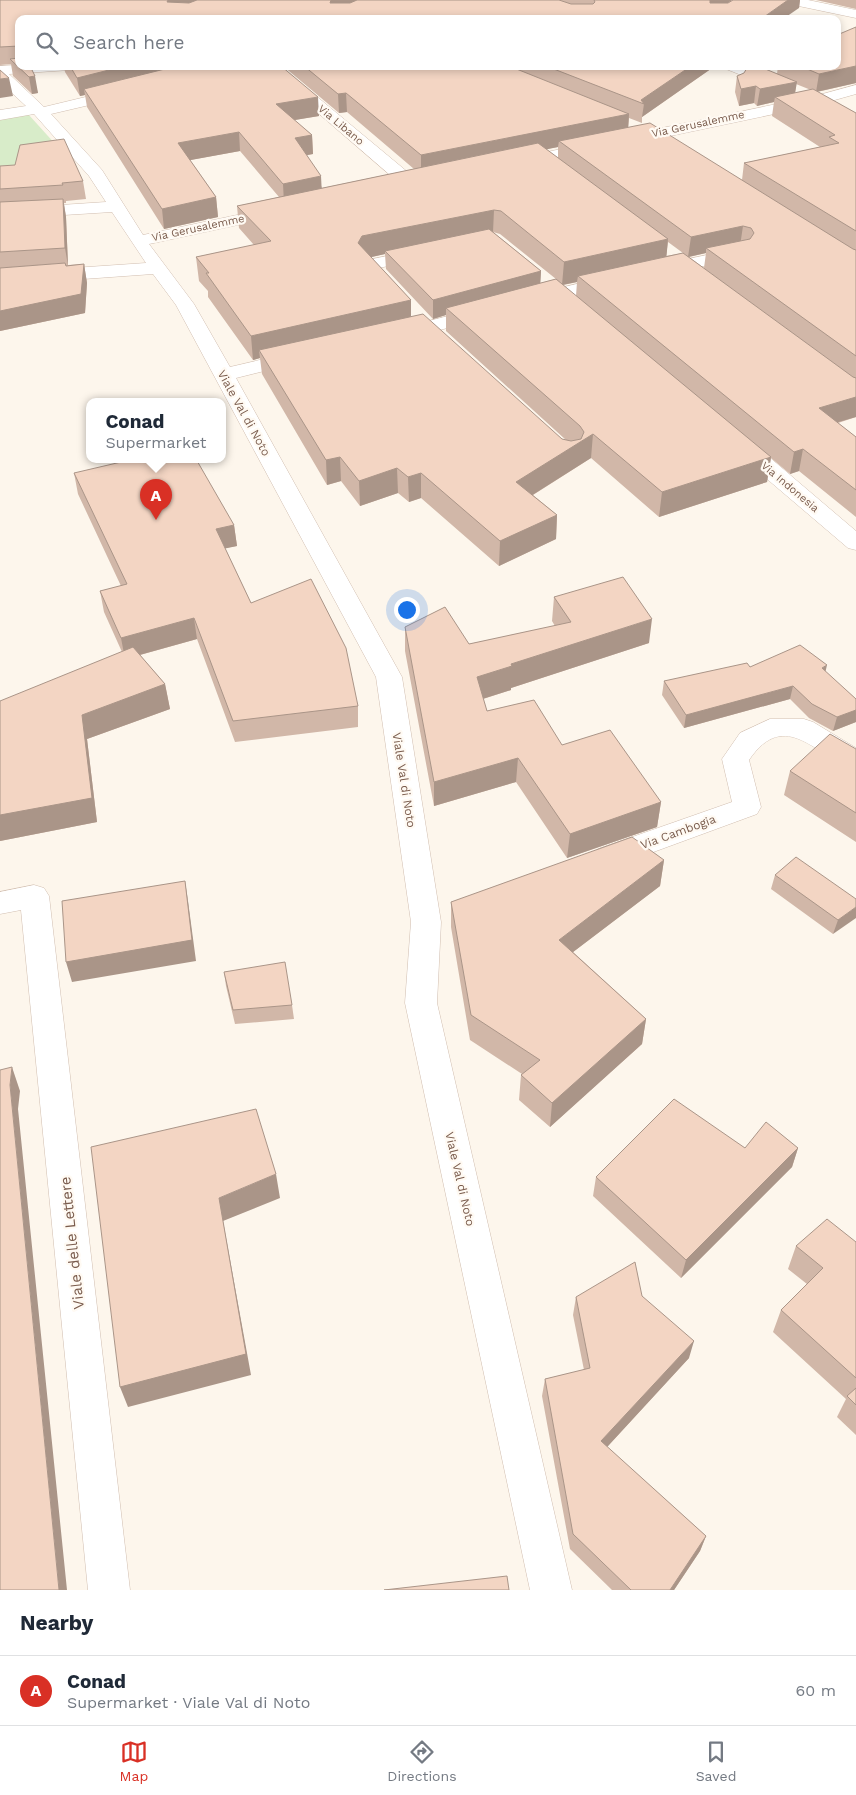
<!DOCTYPE html>
<html lang="en">
<head>
<meta charset="utf-8">
<style>
	body { margin:0; font-family:"Work Sans",sans-serif; background:#f2f2f3; color:#1f2937 }
	.you { position:absolute; left:406px; top:609px; width:18px; height:18px; margin:-12px; border:4px solid #fff; border-radius:50%; background:#1a73e8; box-shadow:0 0 0 8px #1a73e833 }
	.badge { display:grid; place-items:center; width:32px; height:32px; border-radius:50%; background:#d93025; color:#fff; font-size:16px; font-weight:700 }
	.pin { position:absolute; translate:-50% -41px; filter:drop-shadow(0 1px 2px #0008) }
	.pin::after { content:''; position:absolute; top:26px; width:18px; height:15px; background:inherit; clip-path:polygon(0 0,100% 0,50% 100%) }
	.popup { position:absolute; left:86px; top:398px; width:140px; height:65px; box-sizing:border-box; display:grid; place-content:center; border-radius:10px; background:#fff; filter:drop-shadow(0 1px 4px #0005); font-size:16px; white-space:nowrap; color:#747a83 }
	.popup b { font-size:19px; color:#1f2937 }
	.popup::after { content:''; position:absolute; left:50%; top:100%; margin-left:-10px; border:10px solid transparent; border-top-color:#fff }
	.list { margin:0; padding:0; list-style:none }
	h2 { display:flex; justify-content:space-between; align-items:center; height:65px; margin:0; padding:0 20px; font-size:21px }
	h2 small { font-size:16px; font-weight:400; color:#747a83 }
	.list li { display:grid; grid-template-columns:32px 1fr auto; gap:15px; align-items:center; box-sizing:border-box; height:70px; padding:0 20px; border-top:1px solid #e0e1e3 }
	.list b { display:block; font-size:19px; white-space:nowrap }
	.list p { margin:0; font-size:16px; white-space:nowrap; color:#747a83 }
	.list em { font-size:16px; font-style:normal; color:#747a83 }
	.icon { flex:none; width:28px; height:28px; fill:none; stroke:currentColor; stroke-width:2; stroke-linecap:round; stroke-linejoin:round }
	.map { position:relative; flex:none; width:856px; height:1590px; overflow:hidden }
	.search { position:absolute; background:#fff; box-shadow:0 2px 8px #0003; left:15px; right:15px; top:15px; height:55px; display:flex; align-items:center; gap:12px; box-sizing:border-box; padding:0 18px; border-radius:10px; color:#747a83; font-size:19px }
	.sheet { height:135px; background:#fff }
	nav { display:flex; justify-content:space-around; align-items:center; box-sizing:border-box; height:70px; border-top:1px solid #e0e1e3; background:#fff; font-size:14px; color:#747a83 }
	nav a { display:grid; justify-items:center; gap:2px }
	nav .on { color:#d93025 }
	.map>svg:first-child { display:block }
</style>
</head>
<body>
<div class="map">
<svg width="856" height="1590" viewBox="0 0 856 1590">
	<rect width="100%" height="100%" fill="#fdf6ec"/>
	<!-- green -->
	<path fill="#d8ecc9" d="M28 114 67 157 0 184V117Z"/>
	<g fill="none" stroke-linecap="round" stroke-linejoin="round">
		<defs>
			<path id="minor" d="M782 0H808L856 10V18L789 4Z
				M19 65V66H77L70 70 9 74 44 107 123 88 128 90 131 93 128 96 51 114 102 170 143 235 275 207 281 208 284 212 281 216 275 217 149 244 194 304 230 367 298 351 305 353 308 357 305 361 236 378 402 677 441 922 437 1003 572 1590H530L405 1003 411 922 376 677 176 305 153 274 0 285V273L146 263 112 212 0 219V209L106 202 89 176 34 114 0 120V110L26 106 0 82V66Z
				M264 66H280L416 179 418 183 416 187H404Z
				M724 66H745L784 82 786 85 784 88H774L726 69Z
				M856 85V94L817 105 518 168 512 166 510 163 512 160 518 158 815 96Z
				M740 248 746 249 749 253 746 257 661 275 655 274 652 270 655 266Z
				M421 249 427 250 430 254 427 258 369 270 363 269 360 265 363 261Z
				M614 275 621 277 623 281 621 285 534 306 527 304 525 300 527 296Z
				M483 307 490 309 492 313 490 317 401 340 394 338 391 334 394 330Z
				M741 439 749 440 856 531V550L848 548 733 450 730 445 733 440Z
				M770 719H804L813 722 856 748V769C816 758 786 706 749 760L761 807 757 814 618 865 608 868 598 865 594 857 598 849 732 802 722 759 740 733Z
				M34 885 44 888 49 896 130 1590H88L21 910 0 914V892Z"/>
		</defs>
		<!-- minor casing -->
		<use href="#minor" stroke="#d1beb0" stroke-width="1"/>
		<!-- minor -->
		<use href="#minor" fill="#fff" fill-rule="evenodd"/>
	</g>
	<!-- wall -->
	<path fill="#d1b7a8" fill-rule="evenodd" d="M0 0H732L727 3H728L733 0H800L799 8 19 19V66H30L38 93 32 94 13 76 11 64 0 65Z
		M816 0H856V9Z
		M856 27V83L817 92 856 113V417L838 423 856 437V517L799 471 790 474 771 458 767 482 659 517 591 458 533 495 557 515 556 539 499 566 421 498 409 502 398 493 360 506 341 481 327 485 262 374 260 358 253 360 208 297V291L199 281 196 257 254 245 239 228 237 206 279 197 240 151 190 160 216 197 218 217 164 229 87 107 85 95 80 96 65 72 64 66H281L319 116 294 120 312 135 313 154 307 155 322 188 414 169 347 112 339 113 283 66H715L642 117V123L629 118 628 127 742 180 744 163 820 147 772 116 774 102 757 106 754 103 739 106 735 92 737 76 777 74 778 66H837ZM796 84 811 90 795 93ZM558 147V158L546 149ZM493 232 500 234 556 279 540 283 541 271ZM668 242 683 253 666 256ZM706 253 704 268 689 257ZM385 254 386 269 433 319 446 315V331L566 440 562 439 411 316V300L371 257ZM577 282 576 296 563 285Z
		M0 166 83 181 86 199 66 201V203H64L66 217 68 265 84 264 87 283 85 313 0 331Z
		M74 473 234 525 237 546 225 548 251 603 358 706V727L235 742 197 639 140 655 165 684 170 709 87 739 97 822 0 841 122 652 104 612 100 591 121 586 78 494Z
		M554 597 649 643 511 688V690L483 699 487 711 562 745 661 802 657 827 567 858 516 782 434 806 405 651V627L469 644 555 626 552 621Z
		M750 667 825 672 856 699V722L833 731 809 718 790 699 684 728 662 695 664 681Z
		M856 749V842L784 795 790 771Z
		M664 860 660 886 573 952 646 1019 642 1044 550 1127 519 1100 521 1075 522 1074 470 1040 451 927V902Z
		M775 875 856 899 833 934 771 889Z
		M224 972 292 1005 294 1019 235 1024 226 986Z
		M745 1148H798L792 1167 681 1278 593 1196 596 1177Z
		M856 1242V1435L837 1417 846 1399 773 1332 781 1310 807 1284 788 1269 796 1246Z
		M642 1296 689 1358 607 1447 706 1536 700 1551 674 1590H612L570 1549 542 1396 545 1379 584 1370 573 1315 576 1297Z"/>
	<!-- shaded-wall -->
	<path fill="#aa9588" d="M168 0H204L169 19 167 2Z
		M330 0H364L331 17 330 3Z
		M710 0H732L708 17Z
		M788 0H800L799 8 783 19H761Z
		M125 66H201L84 89 85 95 80 96 77 78Z
		M691 66H715L642 117 644 104 641 100Z
		M856 66V83L816 92 819 74Z
		M35 76 38 93 32 94 29 77Z
		M9 78 13 96 0 98V79Z
		M797 82 794 99 775 97 774 102 757 106 760 89Z
		M756 86 754 103 739 106 741 89Z
		M346 93 347 112 339 113 338 94Z
		M318 97 319 116 277 123 276 104Z
		M629 114 628 132 559 141 558 147 421 175V155Z
		M239 132 240 151 180 162 178 143Z
		M312 135 313 154 296 157 295 138Z
		M321 176 322 195 284 203 283 184Z
		M216 197 218 217 164 229 162 209Z
		M63 199 66 217 68 266 65 248Z
		M494 210 493 232 385 251V254L363 259 358 243 362 236Z
		M743 226 740 246 706 248V253L688 257 691 237Z
		M668 239 666 262 578 276 577 282 562 285 564 262Z
		M84 264 87 283 85 313 0 331V311Z
		M541 271 540 290 446 308V315L433 319V300Z
		M411 300V324L259 350 260 358 253 360 251 336Z
		M856 397V417L814 429 819 408Z
		M593 434 591 458 515 506 516 482Z
		M803 449 799 471 790 474 794 452Z
		M340 457 341 481 327 485 326 460Z
		M771 457 767 482 659 517 662 492Z
		M397 468 398 493 360 506 359 481Z
		M421 473V498L409 502 408 477Z
		M557 515 556 539 499 566 500 541Z
		M234 525 237 546 218 550 216 529Z
		M194 618 197 639 125 659 121 638Z
		M652 619 649 643 511 688V690L476 701 477 677 511 664Z
		M827 665 824 678 822 668Z
		M165 684 170 709 87 739 97 822 0 841V815L82 715Z
		M793 686 790 699 684 728 686 715Z
		M856 710V722L833 731 837 717Z
		M518 758 516 782 434 806V782Z
		M661 802 657 827 567 858 570 834Z
		M664 860 660 886 556 965 559 940Z
		M185 881 188 901 196 961 72 982 66 962Z
		M856 907V918L833 934 838 920Z
		M646 1019 642 1044 550 1127 552 1103Z
		M12 1067 20 1091 18 1109 67 1590H59L10 1085Z
		M798 1148 792 1167 681 1278 686 1260Z
		M276 1174 280 1198 223 1221 251 1375 128 1407 120 1387 219 1198Z
		M694 1341 689 1358 597 1458 601 1441Z
		M706 1536 700 1551 674 1590H670Z"/>
	<!-- building -->
	<path fill="#f3d5c3" stroke="#aa9588" d="M0 0H168L167 2 189 3 197 0H331L330 3H350L357 0H559L571 4H593L595 2 594 0H710V3H728L733 0H788L761 19H19V35L17 36 19 40V46L0 47Z
		M856 27V66L819 74 800 66H837V35Z
		M19 58V66H30L35 76 29 77 10 59Z
		M70 66H125L77 78Z
		M177 66H281L318 97 276 104 312 135 295 138 321 176 283 184 239 132 178 143 216 197 162 209 84 89Z
		M304 66H509L629 114 421 155 346 93 338 94Z
		M546 66H691L641 100 644 104Z
		M748 66H758L797 82 760 89 756 86 741 89 737 76 744 73Z
		M0 70 9 78 0 79Z
		M813 89 856 113V231L744 163 839 143 829 137 835 135 775 97Z
		M650 123 853 249 856 250V356L706 248 750 239 754 233 751 228 743 226 691 237 559 141Z
		M64 139 83 181 62 183 63 185 0 189V166L15 165 20 145Z
		M538 143 668 239 564 262 501 211 494 210 362 236 358 243 411 300 251 336 206 273H209L196 257 271 241 237 206Z
		M63 199 65 248 0 252V202Z
		M489 229 541 271 433 300 385 251Z
		M683 253 853 377 856 378V397L819 408 856 437V490L803 449 794 452 578 276Z
		M65 263 66 266 84 264 81 294 0 311V268Z
		M556 279 771 457 662 492 593 434 516 482 557 515 500 541 421 473 408 477 397 468 359 481 340 457 326 460 259 350 423 314 562 439 571 441 581 439 584 432 580 426 446 308Z
		M134 459H196L234 525 216 529 251 603 311 579 346 648 358 706 233 721 194 618 121 638 100 591 127 584 74 473Z
		M623 577 652 619 511 664 512 666 477 677 487 711 534 700 562 745 610 730 661 802 570 834 518 758 434 782 405 627 445 607 469 644 571 622 554 597Z
		M800 645 827 665 822 668 856 699V710L837 717 812 704 793 686 686 715 664 681 747 663 750 667Z
		M133 647 165 684 82 715 92 798 0 815V701Z
		M830 734 856 749V813L790 771Z
		M632 837 664 860 559 940 646 1019 552 1103 521 1075 540 1060 471 1015 451 902Z
		M796 857 856 899V907L838 920 775 875Z
		M185 881 192 940 66 962 62 901Z
		M285 962 292 1005 233 1010 224 972Z
		M12 1067 10 1085 59 1590H0V1070Z
		M674 1099 745 1148 766 1122 798 1148 686 1260 596 1177Z
		M256 1109 276 1174 219 1198 246 1354 120 1387 91 1147Z
		M827 1219 856 1242V1378L781 1310 823 1268 796 1246Z
		M635 1262 642 1296 694 1341 601 1441 706 1536 670 1590H631L573 1534 545 1379 590 1368 576 1297Z
		M856 1388V1405L847 1396Z
		M507 1576 509 1590H384Z"/>
	<g text-anchor="middle" dominant-baseline="central" stroke-width="4.5" stroke-linejoin="round" paint-order="stroke">
		<!-- far-street labels -->
		<g font-size="11" fill="#7a5c4d" stroke="#fffaf3">
			<text transform="translate(698 124) rotate(-12)">Via Gerusalemme</text>
			<text transform="translate(341 125) rotate(40)">Via Libano</text>
			<text transform="translate(198 228) rotate(-12)">Via Gerusalemme</text>
			<text transform="translate(790 487) rotate(40)">Via Indonesia</text>
		</g>
		<!-- street labels -->
		<g font-size="12" fill="#7a5c4d" stroke="#fffaf3">
			<text transform="translate(244 413) rotate(61)">Viale Val di Noto</text>
			<text transform="translate(404 780) rotate(81)">Viale Val di Noto</text>
			<text transform="translate(678 832) rotate(-20)">Via Cambogia</text>
			<text transform="translate(460 1179) rotate(77)">Viale Val di Noto</text>
		</g>
		<!-- near-street labels -->
		<g font-size="15" fill="#7a5c4d" stroke="#fffaf3">
			<text transform="translate(72 1243) rotate(-96)">Viale delle Lettere</text>
		</g>
	</g>
</svg>
<div class="you"></div>
<div class="pin badge" style="left:156px;top:520px">A</div>
<div class="popup"><b>Conad</b>Supermarket</div>
<div class="search"><svg class="icon" aria-label="search" viewBox="0 0 24 24"><circle cx="10" cy="10" r="6"/><path d="M15 15l6 6"/></svg>Search here</div>
</div>
<section class="sheet">
<h2>Nearby<small></small></h2>
<ul class="list">
<li><span class="badge">A</span><div><b>Conad</b><p>Supermarket · Viale Val di Noto</p></div><em>60 m</em></li>
</ul>
</section>
<nav>
<a class="on"><svg class="icon" aria-label="map" viewBox="0 0 24 24"><path d="M3 6l6-2 6 2 6-2v14l-6 2-6-2-6 2zM9 4v14M15 6v14"/></svg>Map</a>
<a><svg class="icon" aria-label="directions" viewBox="0 0 24 24"><path d="M12 3l9 9-9 9-9-9zM9 14v-3h6M13 9l2 2-2 2"/></svg>Directions</a>
<a><svg class="icon" aria-label="saved" viewBox="0 0 24 24"><path d="M7 4h10v16l-5-4-5 4z"/></svg>Saved</a>
</nav>
</body>
</html>
